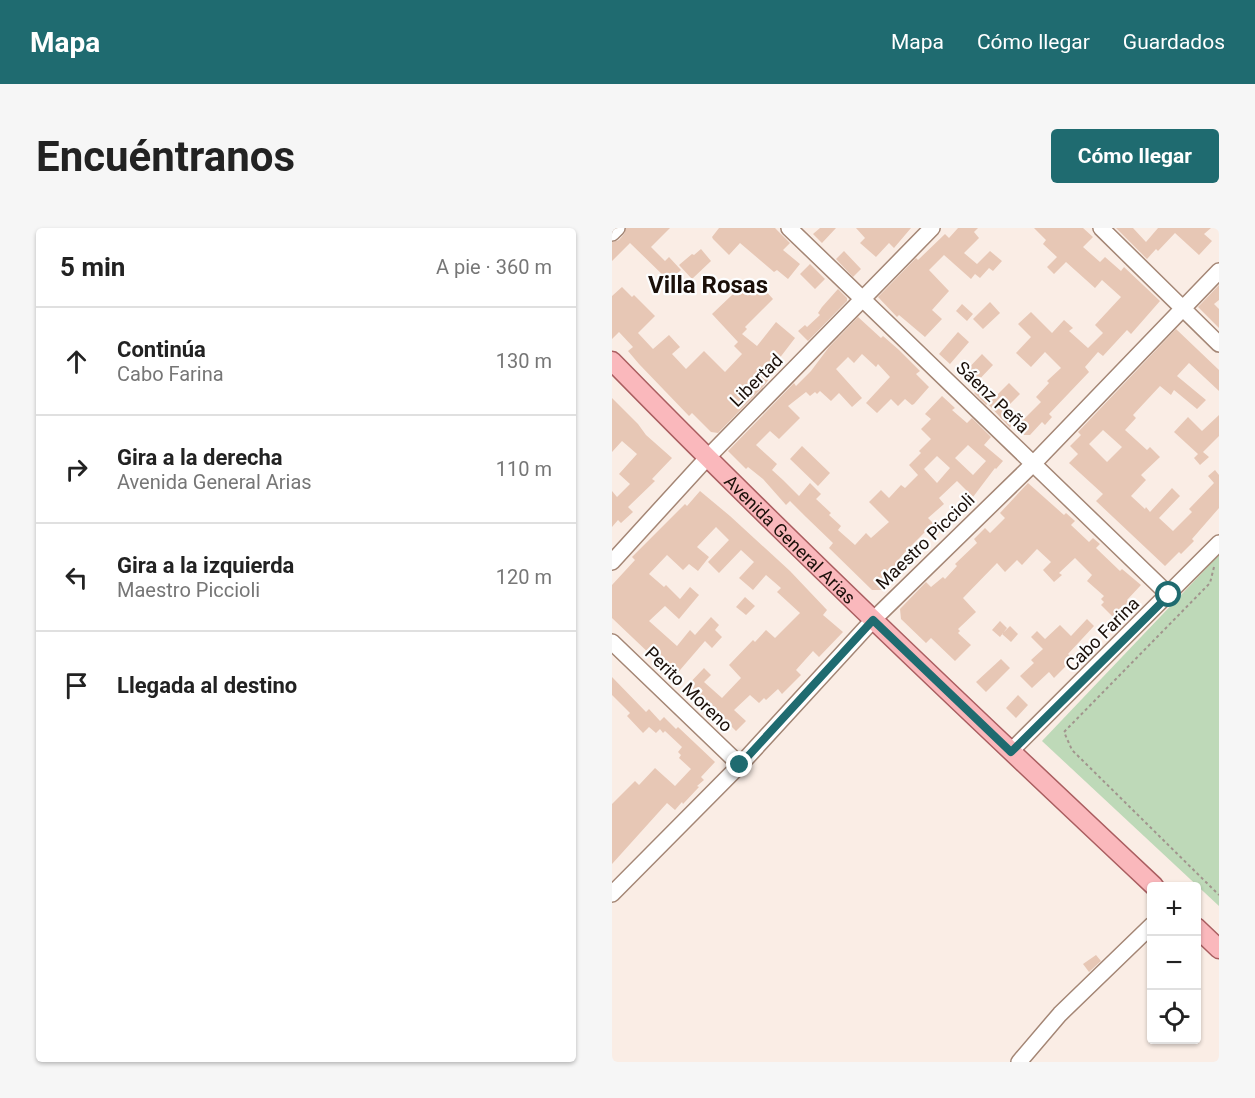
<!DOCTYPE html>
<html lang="es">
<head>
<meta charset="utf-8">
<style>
	body { margin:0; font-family:Roboto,sans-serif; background:#f6f6f6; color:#222 }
	.controls { position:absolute; right:18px; bottom:18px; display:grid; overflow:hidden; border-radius:6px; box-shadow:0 2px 4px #0004 }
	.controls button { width:54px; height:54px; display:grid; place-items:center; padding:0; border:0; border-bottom:2px solid #e0e0e0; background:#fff; color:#222; font:30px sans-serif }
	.stop { position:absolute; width:18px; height:18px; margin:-14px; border:4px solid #1f6b70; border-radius:50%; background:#fff }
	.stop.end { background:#1f6b70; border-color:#fff; box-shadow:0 2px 6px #0008 }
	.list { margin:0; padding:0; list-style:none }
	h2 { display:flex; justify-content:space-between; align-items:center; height:78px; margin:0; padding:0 24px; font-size:26px }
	h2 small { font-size:20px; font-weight:400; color:#767676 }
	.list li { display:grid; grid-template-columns:39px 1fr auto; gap:18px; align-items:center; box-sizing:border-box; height:108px; padding:0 24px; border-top:2px solid #e0e0e0 }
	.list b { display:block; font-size:22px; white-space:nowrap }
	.list p { margin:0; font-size:20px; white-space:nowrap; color:#767676 }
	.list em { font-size:20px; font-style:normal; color:#767676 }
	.icon { flex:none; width:33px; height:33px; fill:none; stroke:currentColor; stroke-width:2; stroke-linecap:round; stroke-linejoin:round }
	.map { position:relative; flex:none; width:607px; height:834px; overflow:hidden; border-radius:6px }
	header { display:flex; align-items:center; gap:36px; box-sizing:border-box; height:84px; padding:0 30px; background:#1f6b70; color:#fff }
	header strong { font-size:28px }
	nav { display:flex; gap:33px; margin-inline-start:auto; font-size:21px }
	.intro { display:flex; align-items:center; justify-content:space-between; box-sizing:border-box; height:144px; padding:0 36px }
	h1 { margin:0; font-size:42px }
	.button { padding:15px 27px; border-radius:6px; background:#1f6b70; color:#fff; font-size:21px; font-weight:700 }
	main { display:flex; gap:36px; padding:0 36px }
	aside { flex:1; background:#fff; border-radius:6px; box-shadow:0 2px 4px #0004 }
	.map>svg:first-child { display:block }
</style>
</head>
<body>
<header>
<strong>Mapa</strong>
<nav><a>Mapa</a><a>Cómo llegar</a><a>Guardados</a></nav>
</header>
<div class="intro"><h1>Encuéntranos</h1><a class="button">Cómo llegar</a></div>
<main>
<aside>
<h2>5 min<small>A pie · 360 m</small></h2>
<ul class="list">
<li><svg class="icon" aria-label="ahead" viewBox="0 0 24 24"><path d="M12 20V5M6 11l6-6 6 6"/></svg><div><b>Continúa</b><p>Cabo Farina</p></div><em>130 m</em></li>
<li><svg class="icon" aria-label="right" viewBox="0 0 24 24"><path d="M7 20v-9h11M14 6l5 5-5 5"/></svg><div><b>Gira a la derecha</b><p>Avenida General Arias</p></div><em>110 m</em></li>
<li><svg class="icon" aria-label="left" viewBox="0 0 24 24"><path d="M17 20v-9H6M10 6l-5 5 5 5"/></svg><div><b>Gira a la izquierda</b><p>Maestro Piccioli</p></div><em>120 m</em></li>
<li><svg class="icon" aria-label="arrive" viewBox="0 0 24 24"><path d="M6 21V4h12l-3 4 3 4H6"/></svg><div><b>Llegada al destino</b></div></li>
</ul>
</aside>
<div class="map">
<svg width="607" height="834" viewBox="0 0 607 834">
	<rect width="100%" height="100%" fill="#faede5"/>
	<!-- green -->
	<path fill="#bed9b8" d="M607 327V678L430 513Z"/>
	<!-- building -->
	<path fill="#e7c7b5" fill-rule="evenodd" d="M14 0H58L39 19 53 33 57 29 69 42 57 53 18 15 0 33V14L7 12 12 6Z
		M107 0H163L178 15 171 22 188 36 176 51 165 42 162 44 128 15 117 27 101 11 100 9Z
		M208 0H224L210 15 201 6Z
		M244 0H299L282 20 277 15 264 29 248 15 253 10Z
		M346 0H366L362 4 367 10 352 25 365 36 378 23 390 33 381 43 377 40 368 50 363 46 359 51 332 27 317 42 337 63 320 82 330 91 313 109 287 87 285 89 266 69 304 30 306 32 333 6 337 10Z
		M422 0H471L481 9 471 19 488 34 493 29 509 43 512 39 548 73 519 106 515 102 491 128 486 124 473 139 477 144 437 186 440 189 433 197 430 194 418 207H409L399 198 398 200 376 176 397 155 408 166 396 178 411 192 429 174 424 169 437 155 435 153 449 140 433 124 419 139 404 125 419 109 406 96 419 84 440 105 452 92 461 100 457 103 476 120 491 105 483 97 509 69 490 52 483 60 454 34 442 46 435 39 445 29 431 16 434 12Z
		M504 0H521L534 14 546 0H599L592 6 600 13 587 27 563 5 546 23 544 21 535 31Z
		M89 21 99 33 80 51 67 37 80 26 82 27Z
		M232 23 249 41 241 49 224 31Z
		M198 36 213 51 203 61 188 46Z
		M133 51 148 64 152 61 161 71 133 99 135 101 130 106 145 118 164 94 183 110 160 140 163 142 152 158 106 205 99 204 80 185 77 188 27 136 16 123 21 119 7 104 0 111V68L10 59 20 69 22 67 43 88 26 105 41 121 57 107 68 119 60 126 74 141 92 123 113 144 130 126 122 118 126 114 100 86 120 67Z
		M607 57V72L602 76 607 81V100L586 79Z
		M226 61 235 70V73L196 113 186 103 193 97 195 99 208 87 206 85 210 79Z
		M378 74 388 85 371 101 361 91Z
		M350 76 361 86 355 93 344 83Z
		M246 89 269 110 271 108 287 122 308 143 304 146 317 159 302 176 300 177 293 171 286 178 279 171 265 185 254 175 278 149 266 136 264 139 250 126 242 135 236 129 224 141 250 170 240 179 227 165 219 173 208 163 205 166 203 164 198 168 194 164 176 178 188 190 167 211 158 203 144 217 165 236 160 242 171 252 187 268 198 255 209 266 204 271 219 285 217 287 229 298 226 302 243 317 254 305 259 310 277 294 257 274 269 262 277 270 289 257 293 260 312 241 325 255 338 240 325 228 306 247 297 237 309 225 307 223 319 211 309 201 319 191 313 186 330 168 343 180 340 182 355 195 360 190 379 209 372 217 391 233 384 241 383 240 361 269 345 253 327 270 332 276 316 290 329 303 320 312 313 304 295 322 287 331 294 337 270 362H260L217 320 221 315 194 289 178 273 174 277 151 251 136 239 134 241 116 223 182 155 184 158 199 143 217 119ZM356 217 374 233 361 247 343 230Z
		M564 101 607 142V163L577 135 565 148 594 172 585 181 562 162 559 167 548 158 521 187 524 190 513 202 535 222 538 219 548 229 529 247 534 252 519 268 533 281 534 279 538 284 560 260 568 268 547 290 561 303 580 284 577 281 602 255 596 248 603 242 607 247V280L580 311 582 313 569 326 567 324 553 338 484 273 491 266 457 235 466 226 458 218 469 207 466 204ZM491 202 510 219 495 234 477 216Z
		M346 104 357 114 338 136 327 126Z
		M370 126 381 137 361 158 350 147Z
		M368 159 380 171 374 177 362 165Z
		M0 170 26 196 34 207 60 230 40 251 43 253 16 279 21 284 9 295 6 292 0 299V263L5 269 18 256 7 246 25 226 10 213 0 224Z
		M607 187V208L591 224 597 229 588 237 582 230 586 226 562 204 576 189 590 203Z
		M190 218 218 245 206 258 178 231Z
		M416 255 452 287 454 285 463 293 459 297 477 314 481 310 488 316 484 320 508 343 510 341 529 357 515 372 521 378 506 394 489 377 492 374 489 371 492 368 475 353 480 347 463 330 447 345 450 347 442 354 431 342 439 334 425 321 410 337 405 332 393 344 385 335 351 370 364 384 346 401 348 403 346 405 359 417 343 433 319 410 314 415 289 391 288 381 314 354 319 359 331 349 333 351 345 338 343 336 365 315 362 311 373 300 378 305 393 290 388 285Z
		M88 263 118 288 178 343 215 382 211 387 231 404 207 429 201 423 184 442 189 447 170 466 166 461 154 472 152 470 147 475 138 467 122 482 134 493 124 503 113 492 108 497 98 487 99 485 72 461 92 440 99 447 92 454 110 470 129 450 117 437 141 412 143 414 154 402 163 410 188 385 165 364 169 360 154 347 141 362 127 350 142 334 129 322 107 345 96 334 117 312 104 299 85 319 97 329 86 343 77 336 71 342 55 327 37 346 52 359 54 357 68 371 78 359 87 367 67 391 53 378 37 393 65 418 78 402 83 407 99 389 107 397 103 402 110 409 100 420 93 413 62 449 0 390V357L23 332 20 329 73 276 75 278Z
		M133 369 143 378 134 387 124 379Z
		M475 391 482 398 456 426 461 431 442 450 437 444 420 460 408 448 422 435 419 432 431 421 419 409 425 403 433 411 448 397 459 408Z
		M388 393 395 400 388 409 380 402Z
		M398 398 406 406 399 414 390 406Z
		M389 431 398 440 374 464 364 454Z
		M0 449 34 484 37 481 48 493 52 489 64 501 66 499 103 534 89 549 92 552 85 558 87 559 71 576 70 574 63 582 55 575 0 636V576L23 553 27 557 43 540 63 558 79 541 67 530 69 527 66 524 70 519 53 503 51 505 48 501 44 505 37 499 31 505 15 488 18 485 0 467Z
		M406 467 416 477 404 490 394 480Z
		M484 727 489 733 477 744 471 736Z"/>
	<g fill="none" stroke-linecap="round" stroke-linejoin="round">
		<defs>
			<path id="minor" d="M177 0 557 367
				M489 0 607 116
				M0 5 5 0
				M0 334 95 230 320 0
				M0 414 128 537
				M399 523 607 315
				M0 666 128 537 261 392 422 235 607 43
				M407 834 448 786 540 697"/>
			<g id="major">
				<path id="s1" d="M0 133C176 313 359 486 542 658"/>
				<path d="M584 699 607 721"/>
			</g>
		</defs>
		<!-- minor casing -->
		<use href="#minor" stroke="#a48675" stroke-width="18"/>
		<!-- major casing -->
		<use href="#major" stroke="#aa5e60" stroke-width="21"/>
		<!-- path -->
		<path stroke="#a1948d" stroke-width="2" stroke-dasharray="3 3" stroke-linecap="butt" d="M602 339 598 355 452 504 460 522 607 667"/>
		<!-- minor -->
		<use href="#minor" stroke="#fff" stroke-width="15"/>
		<!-- major -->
		<use href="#major" stroke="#fab8bc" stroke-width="18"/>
	</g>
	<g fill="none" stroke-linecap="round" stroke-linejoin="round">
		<!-- route -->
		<path stroke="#1f6b70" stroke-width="8" d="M128 537 261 392 399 524 557 367"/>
	</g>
	<g text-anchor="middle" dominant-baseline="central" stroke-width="4.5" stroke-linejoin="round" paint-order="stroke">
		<!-- street labels -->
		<g font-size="18" fill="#1a0f09" stroke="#fdfdfd">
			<text transform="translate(144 152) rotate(-45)">Libertad</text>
			<text transform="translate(381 169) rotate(44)">Sáenz Peña</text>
			<text stroke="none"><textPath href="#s1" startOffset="252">Avenida General Arias</textPath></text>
			<text transform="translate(313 313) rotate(-44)">Maestro Piccioli</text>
			<text transform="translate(490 406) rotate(-45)">Cabo Farina</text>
			<text transform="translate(77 461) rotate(44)">Perito Moreno</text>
		</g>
		<!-- district labels -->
		<g font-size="24" font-weight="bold" fill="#1a0f09" stroke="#fdfdfd">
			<text x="96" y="57">Villa Rosas</text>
		</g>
	</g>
</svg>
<div class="controls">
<button>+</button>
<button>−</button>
<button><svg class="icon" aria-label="locate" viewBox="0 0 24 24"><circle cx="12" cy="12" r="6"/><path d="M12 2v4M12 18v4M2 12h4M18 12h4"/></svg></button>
</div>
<div class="stop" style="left:557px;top:367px"></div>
<div class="stop end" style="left:128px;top:537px"></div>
</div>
</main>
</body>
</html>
